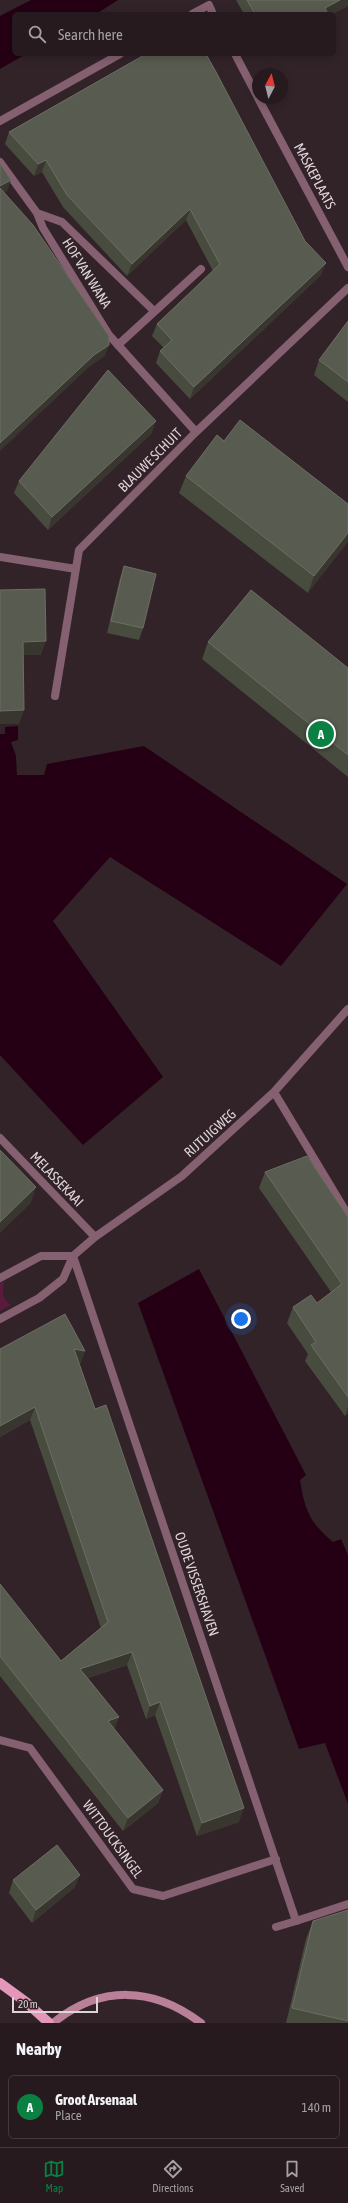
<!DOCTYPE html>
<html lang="en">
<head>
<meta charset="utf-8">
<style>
	body { margin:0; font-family:"Asap Condensed",sans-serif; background:#32272c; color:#f1f3f6 }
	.compass { position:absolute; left:252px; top:68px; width:36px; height:36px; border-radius:50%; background:#261a1f; box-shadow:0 2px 10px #0003; rotate:7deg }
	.scale { position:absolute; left:12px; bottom:10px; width:86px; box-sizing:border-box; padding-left:4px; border:2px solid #ded4d8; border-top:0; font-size:11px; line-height:14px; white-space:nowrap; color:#ded4d8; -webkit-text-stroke:3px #322329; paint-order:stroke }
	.you { position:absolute; left:241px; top:1319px; width:14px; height:14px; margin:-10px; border:3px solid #fff; border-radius:50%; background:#1a73e8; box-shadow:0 0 0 6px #1a73e833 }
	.badge { display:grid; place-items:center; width:26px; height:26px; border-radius:50%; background:#0b8043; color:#fff; font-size:13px; font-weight:700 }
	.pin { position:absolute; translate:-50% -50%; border:2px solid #fff; box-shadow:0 1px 4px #0006 }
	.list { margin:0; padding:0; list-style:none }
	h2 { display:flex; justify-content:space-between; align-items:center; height:52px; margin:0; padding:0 16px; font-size:17px }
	h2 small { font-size:13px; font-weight:400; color:#a4a1a4 }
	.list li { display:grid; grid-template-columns:26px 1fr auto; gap:12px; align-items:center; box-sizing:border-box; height:64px; margin:0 8px 8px; padding:0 8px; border:1px solid #42383d; border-radius:6px }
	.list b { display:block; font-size:15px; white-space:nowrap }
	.list p { margin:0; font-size:13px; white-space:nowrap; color:#a4a1a4 }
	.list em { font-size:13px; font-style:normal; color:#a4a1a4 }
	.icon { flex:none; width:22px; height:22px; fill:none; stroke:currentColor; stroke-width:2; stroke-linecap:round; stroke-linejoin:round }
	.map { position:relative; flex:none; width:348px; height:2023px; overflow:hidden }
	.search { position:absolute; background:#261a1f; box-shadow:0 2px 10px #0003; left:12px; right:12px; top:12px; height:44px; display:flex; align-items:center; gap:10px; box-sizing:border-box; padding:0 14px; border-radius:6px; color:#a4a1a4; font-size:15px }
	.sheet { height:124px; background:#261a1f }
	nav { display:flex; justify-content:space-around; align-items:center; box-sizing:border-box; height:56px; border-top:1px solid #42383d; background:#261a1f; font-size:11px; color:#a4a1a4 }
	nav a { display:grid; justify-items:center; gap:2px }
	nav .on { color:#0b8043 }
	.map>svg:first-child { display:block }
</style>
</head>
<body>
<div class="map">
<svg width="348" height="2023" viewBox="0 0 348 2023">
	<rect width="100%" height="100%" fill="#322329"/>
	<!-- green -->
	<path fill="#591a3b" d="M4 1281C2 1292 2 1298 11 1305L0 1311V1283Z"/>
	<!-- water -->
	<path fill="#250014" d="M31 0H118L96 14H14V54H26L0 69V16Z
		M18 726V740L11 742 16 756 17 775H44L47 764 144 746 347 884 281 966 110 857 53 921 163 1077 83 1145 0 1055V734H5V727Z
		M199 1269 306 1475 300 1480C305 1510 309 1522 333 1542L341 1539 348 1555V1804L325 1743 299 1749 138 1303Z"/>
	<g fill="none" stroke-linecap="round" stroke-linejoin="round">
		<!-- service -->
		<path stroke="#856070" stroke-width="8" d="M118 345 201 269
			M276 1927 296 1921"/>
		<!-- pedestrian -->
		<path stroke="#856070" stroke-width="8" d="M0 162 37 213 43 228 109 335 118 345
			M37 213 62 222 154 311"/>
		<!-- minor -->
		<path stroke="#856070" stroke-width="8" d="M192 14 209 5 213 14
			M235 54 258 98
			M258 98 348 267
			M0 121 120 54
			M118 345 196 432
			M0 557 76 569
			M55 696 79 550 196 432 348 288
			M274 1092 348 1215
			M0 1138 95 1237
			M73 1256 296 1921 348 1904
			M0 1278 41 1256H73
			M0 1319 39 1298 63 1279 73 1256 95 1237 182 1176 274 1092 348 1009
			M0 1740 30 1748 133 1889 163 1896 276 1859"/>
		<!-- secondary -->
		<path stroke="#bb8099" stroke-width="8" d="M53 2023C100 1985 153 1986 201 2023"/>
		<!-- primary -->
		<path stroke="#e498b9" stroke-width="10" d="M0 1983 26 2002 49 2023"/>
	</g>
	<!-- wall -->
	<path fill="#484c3f" d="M236 0H348V6L332 14H244Z
		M146 54 321 275 190 399 156 363 160 351 164 348 152 336 157 324 213 271 186 220 127 276 63 207 42 172 34 176 5 144 9 132Z
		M348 321V402L314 375 319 360Z
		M156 421 151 434 48 530 14 493 19 481Z
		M224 441 348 504 308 593 179 493 186 476Z
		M124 566 143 628 139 640 107 633 120 578Z
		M208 642 348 668V777L202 659Z
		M265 1172 348 1217V1413L345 1416 305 1361 308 1354 287 1323 293 1307 317 1303 331 1292 259 1188Z
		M0 1349 85 1351 80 1364H79L239 1822 197 1836 155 1715 146 1719 127 1665 88 1678 119 1717 114 1729 163 1790 158 1803 123 1831 0 1676V1584L61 1661 101 1628 30 1420 0 1437Z
		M13 1880 75 1887 32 1923 9 1893Z
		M348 1910V2023H286L306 1939 313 1921Z"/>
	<!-- shaded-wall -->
	<path fill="#39362f" d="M340 0H348V6L332 14H323L325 8Z
		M46 160 42 172 34 176 38 164Z
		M11 180 7 191 0 195V186Z
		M190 209 186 220 127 276 132 264Z
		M326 263 321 275 190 399 194 387Z
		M109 345 105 356 89 367 0 451V443L94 355Z
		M156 421 151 434 48 530 52 517Z
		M348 533V542L308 593 314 576Z
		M46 641 41 655H18L23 642Z
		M24 710 19 724H0V711Z
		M36 1187 31 1203 0 1233V1222Z
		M74 1349 85 1351 80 1364 69 1363Z
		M348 1406V1413L345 1416Z
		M35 1407 30 1420 0 1437V1426Z
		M132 1652 127 1665 75 1682 80 1669Z
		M160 1702 155 1715 146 1719 150 1706Z
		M119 1717 114 1731 108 1721Z
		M163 1790 158 1803 123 1831 128 1818Z
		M244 1808 239 1822 197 1836 202 1823Z
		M80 1875 75 1887 32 1923 36 1910Z"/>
	<!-- building -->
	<path fill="#585b4f" stroke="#6d6e64" d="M247 0H340L325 8 327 12 323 14H255Z
		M146 54H206L216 72 305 241 326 263 194 387 160 351 172 340 157 324 220 264 190 209 132 264 67 195 46 160 38 164 9 132Z
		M0 163 11 180 0 186Z
		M0 188 33 225 109 336V345L94 355 0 443Z
		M348 321V382L319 360Z
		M108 370 156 421 52 517 19 481Z
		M240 420 348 504V533L314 576 186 476 217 435 224 441Z
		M124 566 156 574 143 628 111 621Z
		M45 589 46 641 23 642 24 710 0 711V590Z
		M251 590 348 668V755L208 642Z
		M0 1150 36 1187 0 1222Z
		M307 1156 348 1217V1397L311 1345 316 1342 293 1307 311 1295 317 1303 342 1284 265 1172Z
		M65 1314 85 1351 74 1349 95 1409 106 1405 244 1808 202 1823 160 1702 150 1706 132 1652 80 1669 119 1717 108 1721 163 1790 128 1818 0 1656V1584L61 1661 108 1622 35 1407 0 1426V1349Z
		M57 1845 80 1875 36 1910 13 1880Z
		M348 1910V2021L292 2008 313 1921Z"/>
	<g text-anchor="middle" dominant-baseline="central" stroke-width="3" stroke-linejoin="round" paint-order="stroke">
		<!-- street labels -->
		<g font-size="14" fill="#ded4d8" stroke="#322329">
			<text transform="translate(315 176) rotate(62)">MASKEPLAATS</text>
			<text transform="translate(87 273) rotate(58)">HOF VAN WANA</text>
			<text transform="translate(150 460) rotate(-45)">BLAUWE SCHUIT</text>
			<text transform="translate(210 1133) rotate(-42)">RIJTUIGWEG</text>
			<text transform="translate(57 1179) rotate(46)">MELASSEKAAI</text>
			<text transform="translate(197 1584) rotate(71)">OUDE VISSERSHAVEN</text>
			<text transform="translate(113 1839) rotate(54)">WITTOUCKSINGEL</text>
		</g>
	</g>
</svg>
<svg class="compass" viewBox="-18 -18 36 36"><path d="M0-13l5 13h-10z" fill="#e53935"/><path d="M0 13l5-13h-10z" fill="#a4a1a4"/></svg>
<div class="scale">20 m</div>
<div class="you"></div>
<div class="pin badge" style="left:321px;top:734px">A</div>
<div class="search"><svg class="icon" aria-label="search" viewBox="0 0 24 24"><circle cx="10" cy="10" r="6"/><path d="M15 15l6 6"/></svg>Search here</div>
</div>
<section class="sheet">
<h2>Nearby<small></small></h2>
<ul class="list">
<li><span class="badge">A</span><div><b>Groot Arsenaal</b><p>Place</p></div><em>140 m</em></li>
</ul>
</section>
<nav>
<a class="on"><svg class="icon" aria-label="map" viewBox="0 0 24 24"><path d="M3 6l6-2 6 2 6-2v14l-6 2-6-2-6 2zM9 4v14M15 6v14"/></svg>Map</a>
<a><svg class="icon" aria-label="directions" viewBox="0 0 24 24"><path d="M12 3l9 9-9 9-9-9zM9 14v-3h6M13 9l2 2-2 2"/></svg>Directions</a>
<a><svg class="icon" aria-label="saved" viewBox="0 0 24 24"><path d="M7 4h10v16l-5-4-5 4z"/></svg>Saved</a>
</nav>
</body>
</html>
